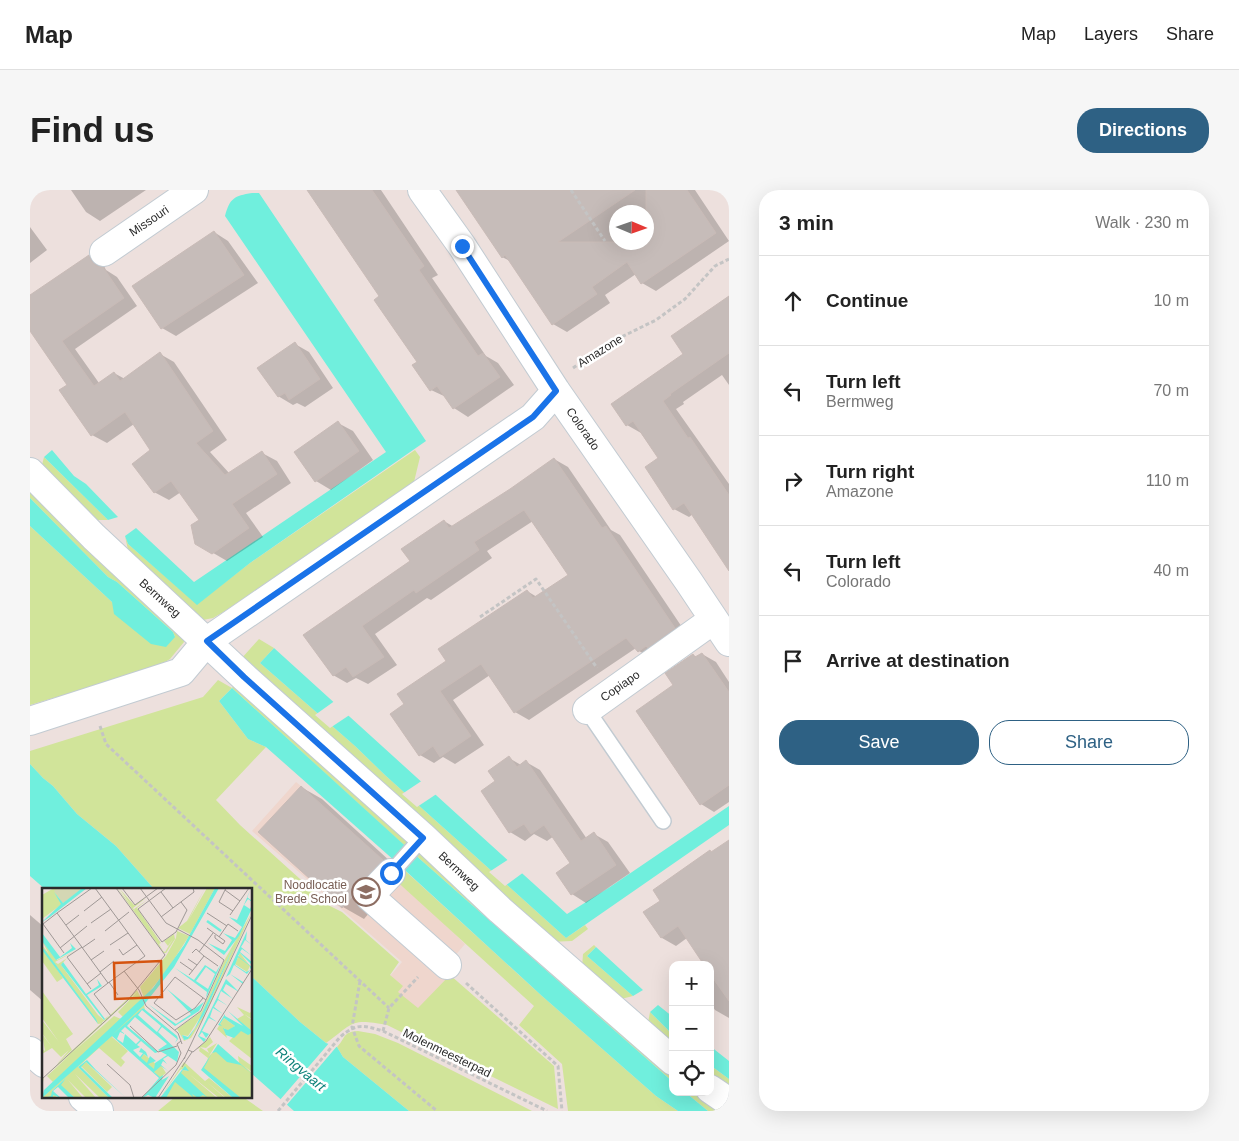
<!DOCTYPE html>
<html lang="en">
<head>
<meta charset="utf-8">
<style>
	body { margin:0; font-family:Arial,sans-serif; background:#f6f6f6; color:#222 }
	.controls { position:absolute; right:15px; bottom:15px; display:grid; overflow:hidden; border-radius:10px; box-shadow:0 5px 20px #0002 }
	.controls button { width:45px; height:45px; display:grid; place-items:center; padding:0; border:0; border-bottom:1px solid #e0e0e0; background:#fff; color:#222; font:25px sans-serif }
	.compass { position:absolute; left:579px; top:15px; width:45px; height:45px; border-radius:50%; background:#fff; box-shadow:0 5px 20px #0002; rotate:92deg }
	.stop { position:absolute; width:15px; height:15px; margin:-11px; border:4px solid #1a73e8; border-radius:50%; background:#fff }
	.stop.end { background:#1a73e8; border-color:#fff; box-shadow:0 1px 5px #0008 }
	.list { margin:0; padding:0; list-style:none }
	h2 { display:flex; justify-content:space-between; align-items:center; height:65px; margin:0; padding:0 20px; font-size:21px }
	h2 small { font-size:16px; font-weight:400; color:#767676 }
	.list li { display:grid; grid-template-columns:32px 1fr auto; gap:15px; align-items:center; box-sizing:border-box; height:90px; padding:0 20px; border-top:1px solid #e0e0e0 }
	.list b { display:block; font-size:19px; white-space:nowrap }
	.list p { margin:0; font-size:16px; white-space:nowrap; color:#767676 }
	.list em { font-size:16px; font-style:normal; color:#767676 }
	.actions { display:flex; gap:10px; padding:15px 20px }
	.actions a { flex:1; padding:11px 0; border:1px solid #2e6184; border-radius:20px; text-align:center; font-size:18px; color:#2e6184 }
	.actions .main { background:#2e6184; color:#fff }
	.icon { flex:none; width:28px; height:28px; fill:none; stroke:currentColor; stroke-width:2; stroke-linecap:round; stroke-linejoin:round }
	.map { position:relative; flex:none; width:699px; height:921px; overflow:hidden; border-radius:20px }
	header { display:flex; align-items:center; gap:30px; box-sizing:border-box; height:70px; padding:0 25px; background:#fff; border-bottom:1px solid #e0e0e0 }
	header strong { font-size:24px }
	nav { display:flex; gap:28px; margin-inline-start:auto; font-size:18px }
	.intro { display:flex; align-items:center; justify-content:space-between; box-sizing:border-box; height:120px; padding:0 30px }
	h1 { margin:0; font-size:35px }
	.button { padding:12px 22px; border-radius:20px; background:#2e6184; color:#fff; font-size:18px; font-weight:700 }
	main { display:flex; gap:30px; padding:0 30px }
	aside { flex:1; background:#fff; border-radius:20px; box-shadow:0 5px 20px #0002 }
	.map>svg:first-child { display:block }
</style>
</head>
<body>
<header>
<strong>Map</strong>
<nav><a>Map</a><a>Layers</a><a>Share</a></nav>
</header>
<div class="intro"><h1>Find us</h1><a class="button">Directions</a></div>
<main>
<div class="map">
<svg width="699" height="921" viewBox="0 0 699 921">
	<rect width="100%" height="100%" fill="#ede0dd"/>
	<!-- education -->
	<path fill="#efd6cd" d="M266 592 271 596 435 754 417 775 420 785 388 821 355 792 372 772 222 641Z"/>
	<!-- green -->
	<path fill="#d1e49a" d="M385 260 390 267 384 292 195 421 183 428 173 430 98 360 95 346 98 354 167 414 220 373Z
		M14 267 78 330H60L10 283Z
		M0 292 153 442 154 452 140 469 127 477 0 515V336L82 412 145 447 143 442 87 392 78 387 0 308Z
		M229 449 244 458 230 473 325 556 356 586 536 748 555 735 558 739 542 751 518 752 211 469Z
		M188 490 202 498 207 490 384 651 377 658 202 498 189 511 218 549 236 557 186 610 210 635 300 716 312 722 369 772 360 785 373 796 368 802 388 818 420 785 524 876 528 919 357 835C320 828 324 833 296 853L270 832 221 786V700H125L86 656 47 624 23 596 13 588 0 574V561L173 507Z
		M389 656 643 882V892L383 663Z
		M371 677 512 806 626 906 648 921H538L532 874 489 835 504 816 362 687Z
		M564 755 566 757 557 766 603 806 587 810 552 778 553 764Z
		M620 822 643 845V860L617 838Z
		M328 841 345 844 368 853 502 921H379L313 867 307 857C316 848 312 842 328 841Z
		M680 875 699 889V903L680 890Z
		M655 902H669L694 921H678Z
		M145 907H213L233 921H128Z"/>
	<!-- water -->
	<path fill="#70efdd" d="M222 3H229L396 251 220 373 167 415 98 354 95 346 106 338 164 392 356 262 195 26C200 8 204 6 222 3Z
		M22 260 44 286 56 294 88 327 78 330 14 267Z
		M0 308 78 387 87 392 143 442 145 447 136 457 121 454 84 424 82 412 0 336Z
		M244 458 537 724 580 697 699 616V635L536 748 356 586 325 556 230 473Z
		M202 498 383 663 643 892V902H655L678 921H648L626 906 512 806 366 672 236 557 218 549 189 511Z
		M0 574 13 588 23 596 47 624 86 656 125 700H16L0 686Z
		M566 757 613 800 603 806 557 766Z
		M221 786 270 832 296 853 307 857 313 867 379 921H264L221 883Z
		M628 815 643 827V845L620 822Z
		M680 856 699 871V889L680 875Z"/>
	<!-- pier -->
	<path fill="#ede0dd" d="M306 510 321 524 300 538 285 525Z
		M393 590 408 603 387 617 372 604Z
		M479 669 494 682 475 696 459 682Z
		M300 852 308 855 255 917 249 911Z"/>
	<!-- shadow -->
	<path fill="#0003" fill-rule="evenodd" d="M41 0H116L70 31 56 22Z
		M279 0H351L408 85 402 88 456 166 468 173 484 195 438 227 424 218 416 207 401 200 388 172 351 107Z
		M427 0H665L699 51 626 101 612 93 606 84 575 105 580 113 537 142 523 134 480 71 472 67ZM586 22H616V52H586Z
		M0 37 17 60 0 73Z
		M184 42 198 51 228 93 146 146 132 138Z
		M59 66 73 74 76 80 87 87 107 116 45 159 69 193 84 183 95 189 130 164 144 172 197 250 180 262 200 284 232 263 247 271 261 293 216 323 233 347 197 371 166 353 171 330 151 302 139 310 124 302 121 260 104 234 77 253 62 245 38 195 0 139V106Z
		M699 112V195L692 185 653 212 654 214 646 219 699 294V368L663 324 659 327 644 319 617 278 630 269 611 243 597 235Z
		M265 154 279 162 303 198 275 217 267 213 263 215 248 206Z
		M308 233 323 241 343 270 301 300 286 291 266 262Z
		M524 269 538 277 581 340 590 345 658 446 623 469 609 461 606 458 499 530 485 522 460 485 423 510 454 555 425 574 413 567 404 573 390 565 376 514 418 471 497 401 507 407 540 385 503 331 457 361 462 368 401 410 397 408 345 444 367 475 338 494 326 488 317 493 303 485 274 445 381 371 414 331 424 337 480 300Z
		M672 464 686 472 699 492V612L684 622 671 614 645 495 663 465 667 467Z
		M479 568 491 575 496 572 510 580 557 649 564 644 578 652 600 683 556 713 542 704V674L524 646 517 651 504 644 495 651 480 642 452 601 467 591Z
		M271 597 292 609 373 683 334 729 313 717Z
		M699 651V828L685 820 680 813V785L682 784 680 775 657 748 646 756 632 748 631 711 682 663Z
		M0 725 14 737V812L0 800Z"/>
	<!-- building -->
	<path fill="#c6bcb9" stroke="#c9bbb7" d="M277 0H342L394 76 389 80 448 166 453 163 470 187 423 219 407 196 400 201 382 175 387 172 344 110 349 106Z
		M426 0H605L528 52H616V0H657L686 43 611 94 597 72 562 97 567 104 522 135 475 65 472 68Z
		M184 41 214 85 131 139 102 96Z
		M59 65 61 71 67 76 73 77 94 108 32 151 64 196 84 182 90 191 130 162 183 241 166 253 195 285 232 261 247 284 202 314 219 338 182 364 165 354 161 335 169 330 141 291 124 303 102 274 120 260 95 222 61 246 29 200 37 195 0 141V105Z
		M699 106V163L640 204 641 205 633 211 658 248 660 247 699 305V381L654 313 643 320 615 277 628 268 603 231 596 236 581 214 653 164 641 146Z
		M265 152 290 189 259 210 255 203 248 207 227 178Z
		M308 231 329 261 285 292 264 262Z
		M524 268 572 338 576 336 645 438 618 458 616 456 608 462 596 448 484 523 451 474 410 501 441 546 410 567 403 556 389 566 360 524 374 514 367 504 416 471 408 459 497 400 503 408 538 385 494 320 444 352 449 360 386 403 384 400 332 436 354 467 323 487 316 477 303 486 273 445 380 371 371 359 414 330 419 338 480 299Z
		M672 463 699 502V595L670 615 606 521 643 495 635 483 663 464 665 467Z
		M479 566 487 577 496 570 551 651 564 642 586 675 541 705 526 683 540 673 514 635 501 644 494 634 479 643 451 601 465 591 458 581Z
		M271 596 353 670 328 695 324 705 312 718 228 642Z
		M699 650V811L680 784V775H674L648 736 631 748 613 722 630 711 623 700 680 660 681 662Z"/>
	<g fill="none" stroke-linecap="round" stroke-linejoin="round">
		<defs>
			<path id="lane" d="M557 520 633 631
				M361 683 393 647"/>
			<path id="street" d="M392 0 432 56 526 201 659 392 699 452
				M74 62 164 0
				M0 282 64 347 214 487 393 647 470 720 643 871
				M557 520 683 430
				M0 531 151 482 177 451 503 227 526 201
				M361 683 339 706 417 775
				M0 861 14 873
				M680 899 699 912
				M53 907 69 921"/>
		</defs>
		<!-- lane casing -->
		<use href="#lane" stroke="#c2cbd2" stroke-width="18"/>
		<!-- street casing -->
		<use href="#street" stroke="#c2cbd2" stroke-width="30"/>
		<!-- path -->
		<path stroke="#c4c4c4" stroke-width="3" stroke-dasharray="4 2.5" stroke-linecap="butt" d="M541 0 575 51
			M543 178 575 155 626 130 655 109 685 76 699 69
			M450 427 506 389 567 478
			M70 536 76 554 359 818
			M330 791 322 837 329 856 407 921
			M436 793 528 876 532 921
			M353 841 359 818 388 787
			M248 921 310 847C327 833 332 835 353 841L517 921"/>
		<!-- lane -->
		<use href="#lane" stroke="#fff" stroke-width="15"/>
		<!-- street -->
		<use href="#street" stroke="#fff" stroke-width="28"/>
	</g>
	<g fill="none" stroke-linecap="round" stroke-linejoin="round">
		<!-- route -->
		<path stroke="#1a73e8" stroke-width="6" d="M361 683 393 648 214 487 177 451 503 227 526 201 432 56"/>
	</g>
	<!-- icons -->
	<defs>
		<symbol id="school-ring" viewBox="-11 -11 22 22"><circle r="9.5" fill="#fff" stroke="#8d6e63" stroke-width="1.5"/><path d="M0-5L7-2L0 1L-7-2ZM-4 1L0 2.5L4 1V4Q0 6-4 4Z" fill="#8d6e63"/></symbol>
	</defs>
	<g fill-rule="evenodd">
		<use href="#school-ring" x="320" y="686" width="32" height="32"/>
	</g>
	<g text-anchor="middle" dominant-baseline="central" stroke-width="5" stroke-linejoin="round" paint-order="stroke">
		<!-- street labels -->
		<g font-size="12" fill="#2b2b2b" stroke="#fff">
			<text transform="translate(119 31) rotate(-34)">Missouri</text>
			<text transform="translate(570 161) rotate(-32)">Amazone</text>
			<text transform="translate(553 239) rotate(55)">Colorado</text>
			<text transform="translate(130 408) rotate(42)">Bermweg</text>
			<text transform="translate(590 496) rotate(-35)">Copiapo</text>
			<text transform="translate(429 681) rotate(43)">Bermweg</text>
			<text transform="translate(417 863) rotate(26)">Molenmeesterpad</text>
		</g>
		<!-- education labels -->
		<g font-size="12" fill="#785e54" stroke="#fff" text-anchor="end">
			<text x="317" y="695">Noodlocatie<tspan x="317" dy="14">Brede School</tspan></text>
		</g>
		<!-- water labels -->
		<g font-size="14" font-style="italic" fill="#0e827a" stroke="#fff">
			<text transform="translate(271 879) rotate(40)">Ringvaart</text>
		</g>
	</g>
	<!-- overview -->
	<g transform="translate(12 698)">
		<rect width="210" height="210" fill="#ede0dd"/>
		<path d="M12 0H40L21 15 12 4 20 16 0 31V7ZM75 0 89 17 77 0 92 17 104 10 91 20 93 23 92 21 105 12 95 20 119 55 117 56 121 63 123 64 131 51 126 58 122 53 132 46 133 51 124 65H122ZM163 0 146 33 165 0H173L148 46 136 40 145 33ZM210 24 162 129 149 150 142 153 135 141 160 123 183 71ZM193 56 162 127 146 151 142 152 140 147 146 148 159 128ZM135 43 147 48 125 82 102 110 98 99 124 68 134 50ZM0 53 15 72 35 62 13 74 16 76 25 70 19 77 56 127 62 132 67 127 61 135 56 136 1 61 21 90 15 94 0 73V57L7 66ZM198 65 208 78 205 84 193 76ZM95 102 100 112 95 118 11 194 5 188 29 166 2 189 0 199V192L3 188ZM96 103 76 124 81 129 79 131 72 128 30 165ZM0 103 31 146 24 151 30 162 15 176 27 162 19 169 10 160 0 166V161L3 163 0 146 10 159 0 145V132L17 154 0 130ZM102 116 103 122 101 120 70 149 86 163 79 170 83 174 79 179 57 160 36 179 67 210H58L33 186 54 210H44L26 192 41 210H33L18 197 24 190 10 203 15 210H0ZM195 119 208 125 210 122V131L202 126 210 132V143L195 131 202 127ZM182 130 193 138 186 143 182 140 185 150 175 141ZM199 141 210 143V171L187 153ZM168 149 171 154 164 160 158 159 167 165 165 161 175 155 167 168 176 159 197 175 196 168 210 178V184L202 178 210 185V210H193L161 182 166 170 157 163 158 160 155 161ZM102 166 109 172 105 176 110 172 116 179 113 182 119 177 124 185 118 190 112 184 98 171ZM44 174 70 199 65 204 39 178ZM142 174 163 193 167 190 191 210H184L165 194 183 210H177L147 186 175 210H120L141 182 146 183 143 180 138 182 118 210Z" fill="#d1e49a" fill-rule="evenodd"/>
		<path d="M16 0H41L21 15 12 3Z" fill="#d4d7b4"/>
		<path d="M45 0 8 29 0 34 19 16 12 4 21 15 39 1ZM173 0H177L132 79 101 118 70 147 101 120 135 148 136 151 133 155 135 151 120 139 116 144 137 164 135 174 126 168 121 171 125 176 121 173 119 177 126 183 119 178 112 184 118 189 121 187 120 192 127 188 113 210 106 207 100 210 117 190 70 148 0 210 2 202 111 100 142 57ZM100 122 119 138 115 144 96 127ZM93 129 125 156 116 162 125 167 113 175 112 181 106 176 114 173 108 168 105 175 99 170 102 166 106 169 104 164 99 160 97 164 101 165 98 169 91 162 98 159 95 157 99 153 113 165 116 164 85 138ZM83 139 98 152 94 156 83 146 81 155 75 151 78 144 83 146 79 143ZM209 1 205 9 210 13V14L206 11 202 17 208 21 210 17V20L197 48 182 67 166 55 183 63 190 52 181 45 193 50 200 39 187 29 195 32ZM205 43 204 52 210 57 203 52 201 56 210 62 201 56 199 59 210 68 200 61 198 64 210 74V77L198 65 196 68 210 79 208 81V78L196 69 193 77 204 84 208 82 205 86 192 77 188 86 201 94V96L188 86 184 89ZM0 45 18 69 30 60 28 55 34 61 14 72 0 53ZM193 56 162 127 146 151 142 152 140 147 146 149 153 140ZM2 61 54 131 56 136 0 62ZM21 74 44 106 57 97 55 91 60 98 45 107 63 131 67 128 62 132 19 77ZM179 76 164 110 165 104 133 80 152 92 163 77 174 84ZM164 79 173 86 166 101 154 93ZM184 91 197 104 184 96 181 102 191 111 179 103 176 111 186 118 176 112 172 119 181 126 171 120 168 129 175 134 167 130 160 143 167 146 164 150 160 144 157 148 164 151 162 154 156 148ZM125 101 151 122 162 114 157 123 133 138 106 116 134 136 149 126ZM186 123 210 143V145L206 147 199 143 192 150 184 147 181 140 186 142 193 138 182 130 178 136 180 138 176 137 183 126V128L201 138ZM176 156 210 186 199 177 185 174 174 164 170 165 162 180 199 210H191L159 182ZM45 172 54 182 84 210 44 174 39 179 71 210H67L36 179ZM143 178 147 183 141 182 139 185 166 210 161 207 156 210 150 206 152 210 133 194 124 210H118ZM24 190 19 197 33 210H27L16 199 11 203 19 210 11 207V210H2L9 208 10 203Z" fill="#70efdd" fill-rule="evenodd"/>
		<path fill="none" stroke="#70efdd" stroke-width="2.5" d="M165 33 179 43"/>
		<path fill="none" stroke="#9f9896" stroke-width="1" d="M50 0 15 25 66 95 103 68 53 0M80 0 93 17 116 0M98 0 124 35 156 52 182 72 159 123 133 142M124 0 96 21 120 54 134 44 145 22 139 14M184 0 177 14 191 23M183 2 198 13M119 4 131 20M42 23 60 9M15 25 1 36 22 65M165 25 185 38M188 27 207 0M119 29 152 4 151 0M49 35 69 21M24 37 37 27M165 40 183 53 181 56 173 50V47M63 43 87 24M177 49 186 36 196 43M68 57 86 45M40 59 25 69 49 101M18 60 45 38M40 60 53 51M77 61 81 67 95 57M157 64 171 45M150 65 154 61 162 68 155 77M162 68 176 78M146 71 155 77 147 87M49 72 62 63M138 74 151 83M82 83 97 102 104 118 136 145 140 156M58 84 72 73M67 94 76 107M66 95 52 106 69 128M45 96 59 85M161 110 153 120 134 132 112 115 133 89 164 112M88 138 116 164 135 158M146 162 151 164 164 153 210 81M142 171 210 27M65 176 88 197 92 210M140 179 150 164M0 191 86 112 123 67 74 0M99 210 134 177 139 165 135 156 139 153M116 210 143 169"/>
		<path fill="#d5540f" fill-opacity="0.15" stroke="#d5540f" stroke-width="2.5" d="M119 73 120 109 73 111 72 75Z"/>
		<rect width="210" height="210" fill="none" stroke="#2b2b2b" stroke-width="2.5"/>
	</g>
</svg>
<div class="controls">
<button>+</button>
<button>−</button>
<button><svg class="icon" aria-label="locate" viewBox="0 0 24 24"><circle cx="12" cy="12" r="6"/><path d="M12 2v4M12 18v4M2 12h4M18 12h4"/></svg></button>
</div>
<svg class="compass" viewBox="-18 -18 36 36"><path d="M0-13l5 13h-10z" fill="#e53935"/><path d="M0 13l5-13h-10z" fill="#767676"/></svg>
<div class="stop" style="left:361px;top:683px"></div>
<div class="stop end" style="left:432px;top:56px"></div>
</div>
<aside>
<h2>3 min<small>Walk · 230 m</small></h2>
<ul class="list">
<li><svg class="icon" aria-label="ahead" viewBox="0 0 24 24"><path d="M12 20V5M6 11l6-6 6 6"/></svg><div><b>Continue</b></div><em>10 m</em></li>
<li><svg class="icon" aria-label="left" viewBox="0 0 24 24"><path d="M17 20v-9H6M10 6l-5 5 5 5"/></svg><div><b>Turn left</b><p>Bermweg</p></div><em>70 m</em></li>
<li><svg class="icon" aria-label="right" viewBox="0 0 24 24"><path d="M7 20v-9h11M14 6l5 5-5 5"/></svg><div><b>Turn right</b><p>Amazone</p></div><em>110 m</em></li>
<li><svg class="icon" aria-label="left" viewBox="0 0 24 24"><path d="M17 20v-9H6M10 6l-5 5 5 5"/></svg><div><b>Turn left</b><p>Colorado</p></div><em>40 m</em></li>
<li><svg class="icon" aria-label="arrive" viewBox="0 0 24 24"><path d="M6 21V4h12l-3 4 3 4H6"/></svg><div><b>Arrive at destination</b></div></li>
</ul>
<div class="actions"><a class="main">Save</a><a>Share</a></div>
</aside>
</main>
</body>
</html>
